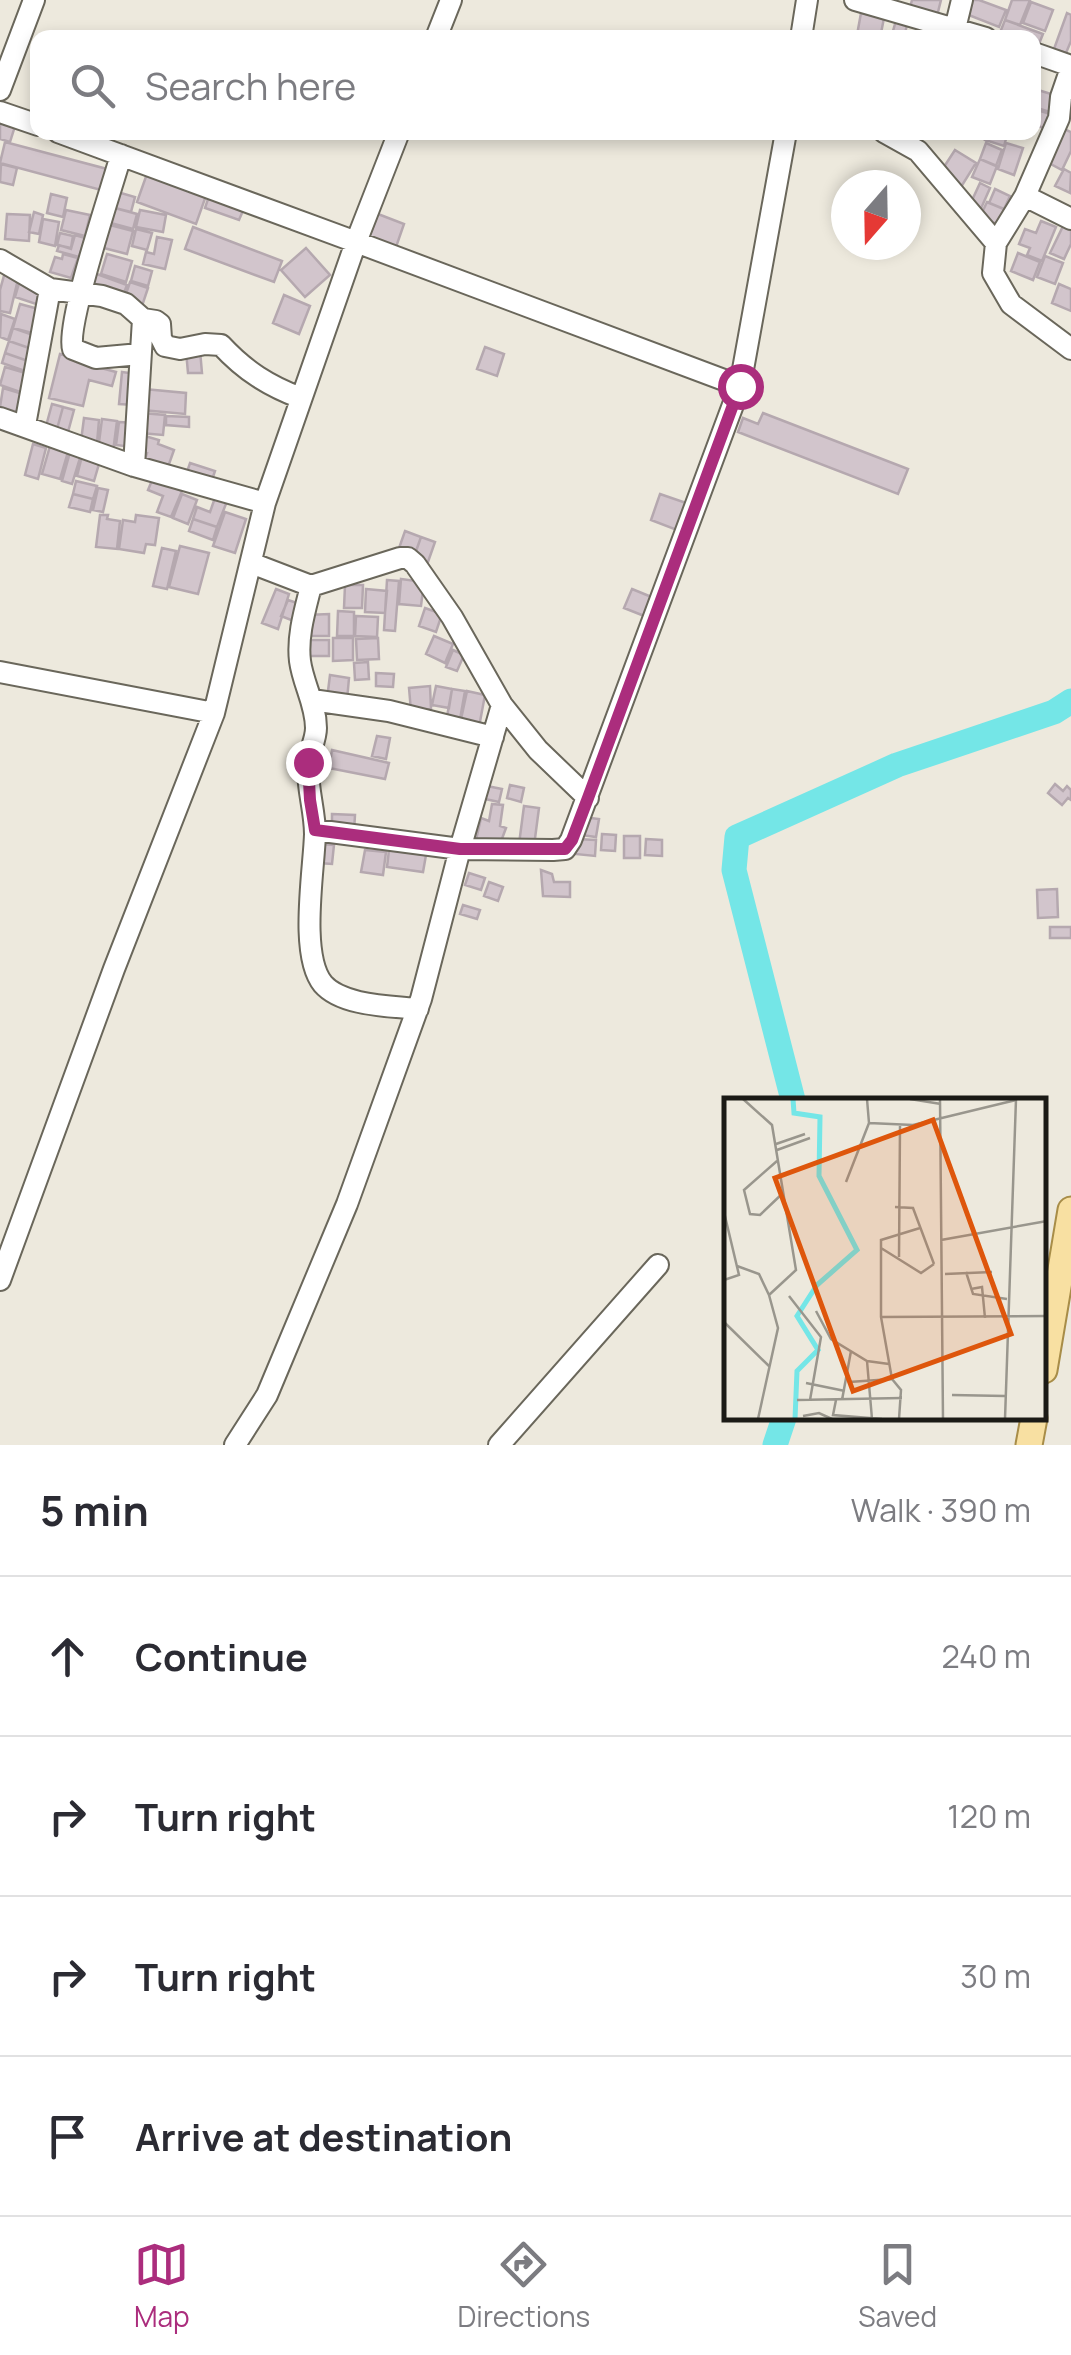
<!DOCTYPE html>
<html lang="en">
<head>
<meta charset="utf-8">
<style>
	body { margin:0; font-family:Manrope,sans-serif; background:#f2f2f3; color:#2b2b33 }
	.compass { position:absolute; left:831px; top:170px; width:90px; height:90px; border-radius:50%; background:#fff; box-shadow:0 5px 15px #0003; rotate:200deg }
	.stop { position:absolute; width:30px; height:30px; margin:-22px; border:8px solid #ab2d7d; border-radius:50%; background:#fff }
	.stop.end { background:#ab2d7d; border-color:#fff; box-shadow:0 2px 10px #0008 }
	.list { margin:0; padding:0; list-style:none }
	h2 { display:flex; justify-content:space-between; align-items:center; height:130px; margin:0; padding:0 40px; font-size:42px }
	h2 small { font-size:32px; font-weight:400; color:#7c7c81 }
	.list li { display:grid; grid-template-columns:65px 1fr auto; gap:30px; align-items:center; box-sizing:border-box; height:160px; padding:0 40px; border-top:2px solid #e1e1e2 }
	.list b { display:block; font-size:38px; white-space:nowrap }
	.list em { font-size:32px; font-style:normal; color:#7c7c81 }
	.icon { flex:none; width:55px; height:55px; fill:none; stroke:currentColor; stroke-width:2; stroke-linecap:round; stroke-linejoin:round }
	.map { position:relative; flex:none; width:1071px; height:1445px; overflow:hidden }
	.search { position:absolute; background:#fff; box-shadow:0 5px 15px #0003; left:30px; right:30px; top:30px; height:110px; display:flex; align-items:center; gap:25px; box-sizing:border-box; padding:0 35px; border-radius:20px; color:#7c7c81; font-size:38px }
	.sheet { height:770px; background:#fff }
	nav { display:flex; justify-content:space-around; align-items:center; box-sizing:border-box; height:140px; border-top:2px solid #e1e1e2; background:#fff; font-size:28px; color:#7c7c81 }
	nav a { display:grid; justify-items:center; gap:5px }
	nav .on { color:#ab2d7d }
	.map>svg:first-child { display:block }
</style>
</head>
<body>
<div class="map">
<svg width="1071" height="1445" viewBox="0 0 1071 1445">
	<rect width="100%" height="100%" fill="#ede9dd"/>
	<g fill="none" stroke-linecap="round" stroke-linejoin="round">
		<!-- river -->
		<path stroke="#74e6e7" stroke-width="25" d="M793 1100 734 870 737 837 897 765 1054 712 1071 701
			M775 1445 784 1418"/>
	</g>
	<!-- building -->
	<path fill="#d2c5cc" stroke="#b5a8af" stroke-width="2.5" d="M912 0H941L937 16 910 8Z
		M966 0H979L1006 10 999 27 961 12Z
		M1012 0H1030L1020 25 1005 20Z
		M1031 2 1053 10 1045 31 1023 23Z
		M861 13 884 18 880 38 857 35Z
		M1067 13 1071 15V41L1066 53 1054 49Z
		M897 17 908 20 904 38H891Z
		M1005 20 1043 34 1039 44 1034 42V38H1020L1001 30Z
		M1038 90 1058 96 1053 113 1034 107Z
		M1037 110 1054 115 1050 130 1034 125Z
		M0 121 15 126 10 142 0 139Z
		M1064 129 1071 132V151L1062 170 1047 162Z
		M988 132H1008L1004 146 985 140Z
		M5 142 107 169 101 190 0 163Z
		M986 143 1002 150 996 166 980 159Z
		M1006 143 1023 148 1014 175 998 169Z
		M955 150 976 163 961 187 940 173Z
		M980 159 997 166 990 184 972 177Z
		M1 164 17 168 13 185 0 182Z
		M149 168 208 190 196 224 137 202Z
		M1064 169 1071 173 1070 193 1055 186Z
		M980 183 990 188 979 213 968 209Z
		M995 189 1010 196 1004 209 989 203Z
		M114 191 135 197 131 212 111 207Z
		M210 193 245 206 239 220 205 208Z
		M51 194 67 198 63 217 47 213Z
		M987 202 1006 210 999 225 980 217Z
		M111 207 137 214 133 229 107 222Z
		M66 210 90 215 85 236 61 230Z
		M140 210 166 215 163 232 136 227Z
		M34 212 43 215 39 234 29 232Z
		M7 214 30 215 29 241 5 239Z
		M378 214 404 224 395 250 368 240Z
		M43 219 59 222 55 246 39 242Z
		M1041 221 1056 227 1042 261 1027 255 1030 248 1019 244 1025 229 1036 233Z
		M1065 222 1071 225V244L1064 259 1050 253Z
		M106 224 133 231 127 254 100 247Z
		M193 227 282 261 274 282 185 249Z
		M136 229 152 233 147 250 132 246Z
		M60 233 73 236 71 248 57 245Z
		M75 235 85 238 79 257 57 251 59 245 71 249Z
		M157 237 172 240 165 269 143 264 146 252 154 254Z
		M306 248 330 275 305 297 281 270Z
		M1018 253 1040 262 1033 280 1011 271Z
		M63 254 78 258 71 278 50 272 55 257 62 259Z
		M107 254 132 261 126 282 101 274Z
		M1045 256 1063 263 1055 284 1037 277Z
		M135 266 152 271 148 286 131 281Z
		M5 272 19 275 10 313 0 311V290Z
		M94 273 127 285 121 301 88 289Z
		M20 280 47 289 42 306 15 297Z
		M130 282 148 288 142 306 124 300Z
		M1059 284 1071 289V311L1052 303Z
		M284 295 310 306 299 334 273 323Z
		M20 304 42 310 36 334 13 328Z
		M1 314 15 319 8 340 0 337Z
		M13 328 36 336 32 349 9 341Z
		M9 341 32 349 28 361 5 353Z
		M485 347 504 354 497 376 477 369Z
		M200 350 202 373H188L186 351Z
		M5 353 28 361 25 371 2 363Z
		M60 354 94 363 93 366 116 372 112 386 89 380 83 406 49 398Z
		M5 367 29 374 23 393 0 385Z
		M122 372 137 374 134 405 119 404Z
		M3 388 23 394 17 412 0 407Z
		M144 389 186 393 185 414 142 410Z
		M52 404 63 407 57 429 46 426Z
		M63 407 74 410 68 432 57 429Z
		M142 413 165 415 163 435 140 433Z
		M763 413 908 469 898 494 738 432 743 418 758 424Z
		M166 416 189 417V427L166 425Z
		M84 418 99 420 97 443 81 441Z
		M102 419 117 421 113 452 98 450Z
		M119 422 135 423 133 447 116 445Z
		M145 436 159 440 158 444 174 450 168 467 145 459 147 453 140 451Z
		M52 439 70 445 60 479 42 474Z
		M33 444 46 448 38 479 25 475Z
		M72 445 83 448 72 484 62 481Z
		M83 452 101 457 94 481 77 476Z
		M190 463 215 471 210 486 185 478Z
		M155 473 179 482 177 489 182 491 171 517 157 512 163 496 148 490Z
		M76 481 97 486 93 499 73 494Z
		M98 488 108 490 103 512 93 510Z
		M217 492 229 496 217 527 193 519 197 507 210 512Z
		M73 494 93 499 90 512 69 507Z
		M182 494 197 500 188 524 173 518Z
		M660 494 692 505 682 532 651 520Z
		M225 512 246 519 235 553 213 546Z
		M100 515H108L107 519 120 521 117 549 96 547Z
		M136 515 159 518 155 545 146 544 144 553 119 549 123 520 135 522Z
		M193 519 217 527 213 540 189 531Z
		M405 531 421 537 414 557 398 551Z
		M421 537 435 542 428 562 414 557Z
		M180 546 209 553 198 594 169 587Z
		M162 548 176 551 167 589 153 586Z
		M401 579 424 582 421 606 399 604Z
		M387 580 399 581 395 631 384 630Z
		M345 585H363L362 608H344Z
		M276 589 289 594 278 629 262 623Z
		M366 589 387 591 385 613 365 612Z
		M632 589 659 600 652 619 624 608Z
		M288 600 303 605 296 622 281 616Z
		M425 608 442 614 436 632 419 626Z
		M338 611 354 612V636H337Z
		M329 614V636H307V615Z
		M356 616 378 617 377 637 355 636Z
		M434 636 453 644 445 663 426 654Z
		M333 638H353V660L333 661Z
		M378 638 379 659 357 660 356 639Z
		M306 640H329V656H306Z
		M453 650 464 655 457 671 446 667Z
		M368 662 369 679 355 680 354 663Z
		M376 673 394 674 393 687 376 686Z
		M330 675 349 678 347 700 331 697 328 691Z
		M430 686 431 709 411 711 409 688Z
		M436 686 452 689 449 708 432 705Z
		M452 689 465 691 459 725 446 722Z
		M467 691 485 695 479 727 460 724Z
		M377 736 390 738 386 759 372 756Z
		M332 750 389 763 385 779 329 768Z
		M1055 784 1063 791 1067 786 1071 790V800L1068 798 1062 805 1048 793Z
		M510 785 524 788 521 802 507 798Z
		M487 786 502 789 499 802 485 799Z
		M492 804 503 805 500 826 506 828 500 844 476 840 481 818 489 821Z
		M524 806 539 808 534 846 519 844Z
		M332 814 355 815 354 832 332 831Z
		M583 817 599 819 596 837 581 835Z
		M602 834 616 835 615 851 601 850Z
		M624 836H640V858H624Z
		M576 839 596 840 595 856 575 854Z
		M646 839 662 840V856L645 855Z
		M321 844 334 845 332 864 319 863Z
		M365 850 386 852 383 875 361 872Z
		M389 850 426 855 423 872 387 867Z
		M541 870 552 874 554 882H570V897L543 896Z
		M469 873 485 878 481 890 465 885Z
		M489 882 503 887 498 901 484 896Z
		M1057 889 1058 917 1038 918 1037 890Z
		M463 905 480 910 477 919 460 914Z
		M1050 927H1071V938H1050Z"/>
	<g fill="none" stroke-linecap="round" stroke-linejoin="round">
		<defs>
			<path id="minor" d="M855 0 986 38
				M953 37 962 0
				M436 38 451 0
				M801 38 807 0
				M1034 53 1071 66
				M1071 68 1061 97 1059 118 1025 196 996 243 993 273 1011 304 1071 349
				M0 90 34 0
				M0 112 38 125
				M58 132 356 242 740 386
				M884 132 918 151 996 243
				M121 155C112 188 65 325 73 349L96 358 140 354
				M1025 196 1071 219
				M0 260 50 289 102 296 126 304 143 319 134 466
				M143 319 156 321 160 324 161 338 165 346 180 349 205 344 221 345C245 371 269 386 301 398
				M0 418 134 466 265 503
				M25 425 50 289
				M251 563 311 586 400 558H408L415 564 452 617 502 705 538 750 588 798
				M311 586C305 610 297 636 300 661 303 684 316 704 316 728 316 741 308 753 308 765 307 788 315 811 315 834 314 870 299 955 323 984 342 1006 391 1006 418 1009
				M0 672 214 713
				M312 700 389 711 493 737
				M315 830 460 849 553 850 565 849 571 840 740 386 786 132
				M0 1280 114 969 214 713 265 503 356 242 399 132
				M235 1445 267 1395 347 1204 421 999 460 849 502 705
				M499 1445 658 1265"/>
			<path id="major" d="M1044 1370 1071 1210
				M1029 1445 1034 1418"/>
		</defs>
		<!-- minor casing -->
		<use href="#minor" stroke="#6a675b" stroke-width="24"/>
		<!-- major casing -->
		<use href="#major" stroke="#a88d48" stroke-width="29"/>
		<!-- minor -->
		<use href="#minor" stroke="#fff" stroke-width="20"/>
		<!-- major -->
		<use href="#major" stroke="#f8e0a2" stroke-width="25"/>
	</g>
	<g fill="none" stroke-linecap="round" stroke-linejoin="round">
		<!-- route -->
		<path stroke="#ab2d7d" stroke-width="12" d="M308 762 310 800 315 830 460 849H565L572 840 588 798 740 386"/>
	</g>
	<!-- overview -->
	<g transform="translate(724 1098)">
		<rect width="322" height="322" fill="#ede9dd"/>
		<path fill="none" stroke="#74e6e7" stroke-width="5" d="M69 1 70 15 96 19 95 78 133 152 93 187 73 218 94 252 73 273 71 321"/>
		<path fill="none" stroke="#99968d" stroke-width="2.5" d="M19 1 48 27 72 172 45 197 54 230 34 321M186 1 217 6M216 1 219 321M145 25 189 27 292 2M52 46 81 36M53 52 86 40M53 63 20 92 26 116 36 117 59 95M122 84 145 25 143 1M171 109 189 110 210 166M0 114 15 177 0 182M217 142 323 123M157 150 197 175 210 166M175 159 176 28M13 168 35 176 45 197M242 174 249 196 283 201M221 176 268 174M247 191 258 189 261 220M65 198 97 239 86 302M92 213 107 241 143 263 165 266M157 219 323 218M0 224 46 269M143 263 148 321M125 284 168 281M82 285 121 293M228 297 281 298M73 302 178 300M112 302 109 317 158 321M118 302 127 253M79 318 95 315 108 321M175 321 177 292 168 281 157 219V142L196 130M281 321 292 1"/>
		<path fill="#de560c" fill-opacity="0.15" stroke="#de560c" stroke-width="5" d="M209 22 287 236 129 293 51 80Z"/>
		<rect width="322" height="322" fill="none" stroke="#1b1a15" stroke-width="5"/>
	</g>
</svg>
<svg class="compass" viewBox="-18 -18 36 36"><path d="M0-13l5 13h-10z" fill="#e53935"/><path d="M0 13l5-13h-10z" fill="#7c7c81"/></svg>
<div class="stop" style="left:740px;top:386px"></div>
<div class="stop end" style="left:308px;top:762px"></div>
<div class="search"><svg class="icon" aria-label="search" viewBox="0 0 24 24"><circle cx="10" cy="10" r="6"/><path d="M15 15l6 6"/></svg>Search here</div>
</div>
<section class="sheet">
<h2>5 min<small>Walk · 390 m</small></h2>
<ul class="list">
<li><svg class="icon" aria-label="ahead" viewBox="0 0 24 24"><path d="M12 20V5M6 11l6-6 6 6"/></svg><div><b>Continue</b></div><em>240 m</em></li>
<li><svg class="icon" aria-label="right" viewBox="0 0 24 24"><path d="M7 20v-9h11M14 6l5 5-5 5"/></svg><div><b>Turn right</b></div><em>120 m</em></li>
<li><svg class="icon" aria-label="right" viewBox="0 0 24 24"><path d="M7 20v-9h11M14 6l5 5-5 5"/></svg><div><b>Turn right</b></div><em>30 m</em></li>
<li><svg class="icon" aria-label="arrive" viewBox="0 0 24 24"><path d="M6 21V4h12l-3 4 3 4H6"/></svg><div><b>Arrive at destination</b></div></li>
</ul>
</section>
<nav>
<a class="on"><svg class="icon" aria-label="map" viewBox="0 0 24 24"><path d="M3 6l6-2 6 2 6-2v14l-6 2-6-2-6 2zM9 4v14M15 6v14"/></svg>Map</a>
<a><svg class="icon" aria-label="directions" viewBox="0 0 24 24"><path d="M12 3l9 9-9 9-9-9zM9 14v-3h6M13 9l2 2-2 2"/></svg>Directions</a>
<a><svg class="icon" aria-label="saved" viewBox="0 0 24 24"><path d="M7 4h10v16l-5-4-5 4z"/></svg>Saved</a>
</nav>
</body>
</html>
